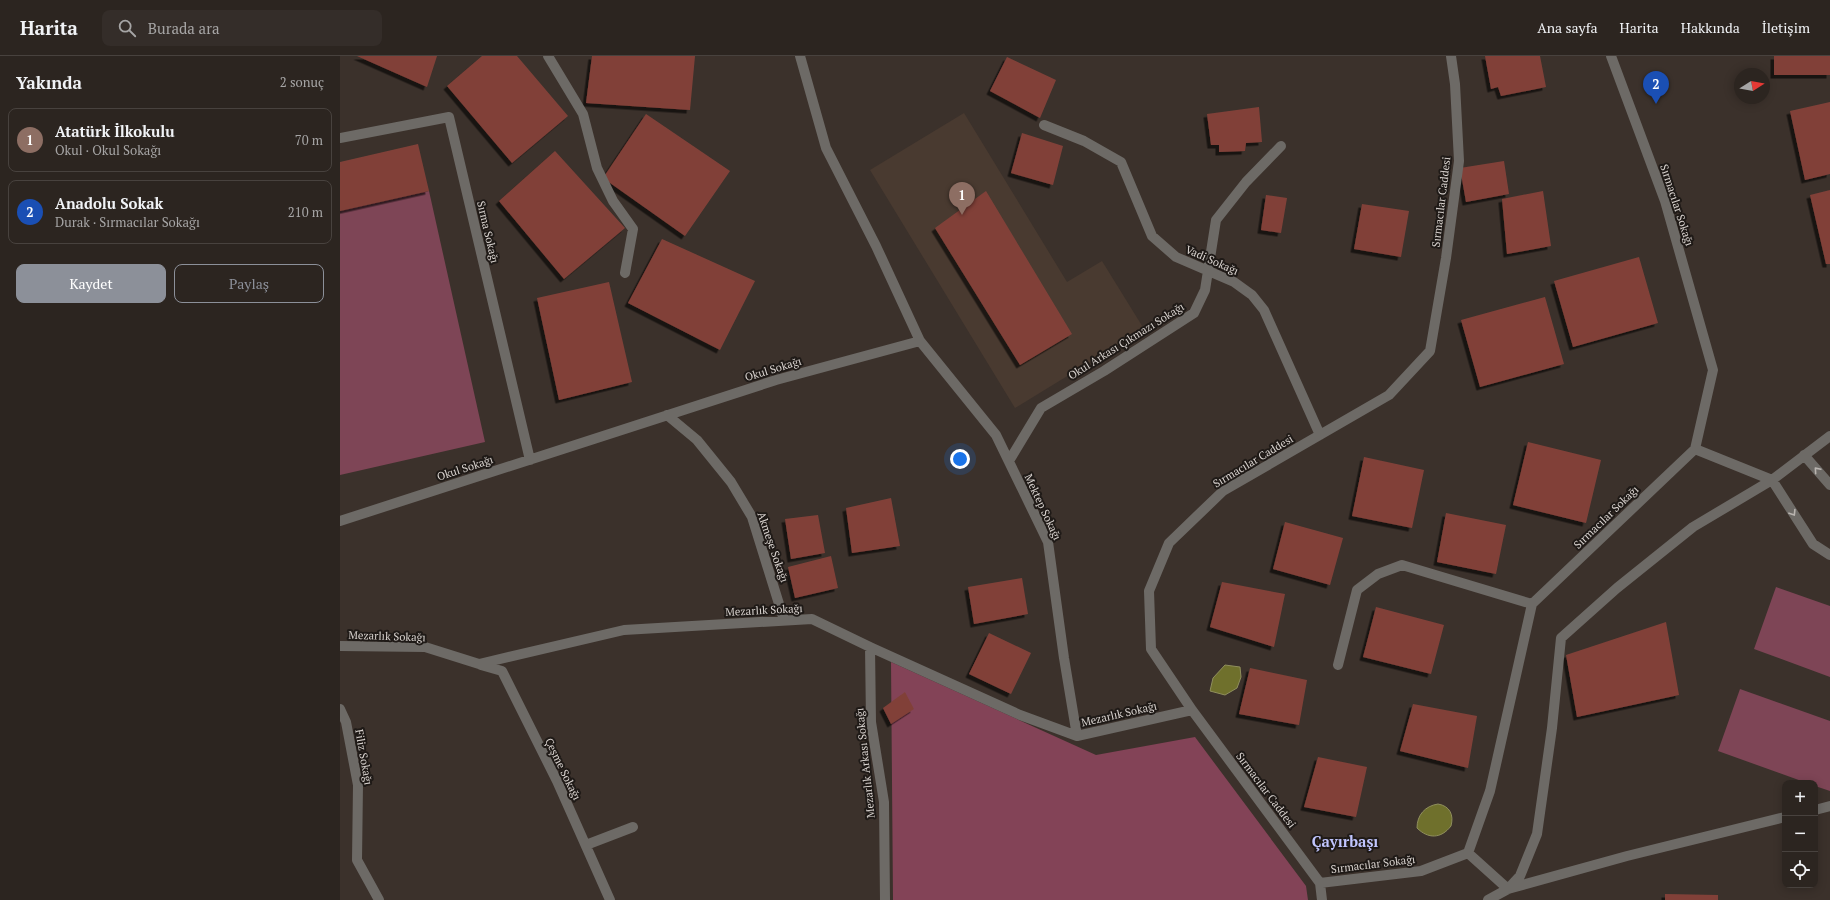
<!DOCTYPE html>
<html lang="tr">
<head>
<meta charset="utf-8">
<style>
	body { margin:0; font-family:"PT Serif",serif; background:#342d29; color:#f1f3f6 }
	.controls { position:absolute; right:12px; bottom:12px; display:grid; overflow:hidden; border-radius:8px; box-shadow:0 2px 10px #0003 }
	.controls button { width:36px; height:36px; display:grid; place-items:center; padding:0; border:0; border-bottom:1px solid #48423e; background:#2c2520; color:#f1f3f6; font:20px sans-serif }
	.compass { position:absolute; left:1394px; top:12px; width:36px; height:36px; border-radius:50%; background:#2c2520; box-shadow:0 2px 10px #0003; rotate:79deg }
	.you { position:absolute; left:620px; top:403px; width:14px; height:14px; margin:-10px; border:3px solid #fff; border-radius:50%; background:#1a73e8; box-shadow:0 0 0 6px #1a73e833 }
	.badge { display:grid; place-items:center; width:26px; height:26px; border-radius:50%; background:#8c9099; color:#fff; font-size:13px; font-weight:700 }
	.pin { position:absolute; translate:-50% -33px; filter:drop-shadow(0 1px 2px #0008) }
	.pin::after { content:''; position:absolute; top:21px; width:14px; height:12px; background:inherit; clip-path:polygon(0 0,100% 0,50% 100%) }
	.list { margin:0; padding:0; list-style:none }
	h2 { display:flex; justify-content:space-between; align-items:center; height:52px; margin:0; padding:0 16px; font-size:17px }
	h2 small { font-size:13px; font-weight:400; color:#a6a5a5 }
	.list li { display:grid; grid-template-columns:26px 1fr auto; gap:12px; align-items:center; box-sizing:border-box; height:64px; margin:0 8px 8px; padding:0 8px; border:1px solid #48423e; border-radius:8px }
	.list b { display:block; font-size:15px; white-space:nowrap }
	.list p { margin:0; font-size:13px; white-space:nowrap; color:#a6a5a5 }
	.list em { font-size:13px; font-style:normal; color:#a6a5a5 }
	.actions { display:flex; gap:8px; padding:12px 16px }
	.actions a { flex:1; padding:9px 0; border:1px solid #8c9099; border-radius:8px; text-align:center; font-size:14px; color:#8c9099 }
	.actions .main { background:#8c9099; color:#fff }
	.icon { flex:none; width:22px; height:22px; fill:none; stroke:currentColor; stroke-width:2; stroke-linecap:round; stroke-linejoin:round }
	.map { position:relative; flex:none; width:1490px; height:844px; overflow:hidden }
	header { display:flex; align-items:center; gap:24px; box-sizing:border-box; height:56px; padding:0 20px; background:#2c2520; border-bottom:1px solid #48423e }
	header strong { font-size:19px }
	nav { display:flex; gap:22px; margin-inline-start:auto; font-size:14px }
	.search { width:280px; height:36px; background:#342d29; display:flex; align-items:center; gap:10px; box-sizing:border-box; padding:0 14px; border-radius:8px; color:#a6a5a5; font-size:15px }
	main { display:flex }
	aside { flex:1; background:#2c2520 }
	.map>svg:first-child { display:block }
</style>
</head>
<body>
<header>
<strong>Harita</strong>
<div class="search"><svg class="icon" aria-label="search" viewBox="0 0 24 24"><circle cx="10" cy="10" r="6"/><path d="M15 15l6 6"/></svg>Burada ara</div>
<nav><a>Ana sayfa</a><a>Harita</a><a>Hakkında</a><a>İletişim</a></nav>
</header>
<main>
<aside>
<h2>Yakında<small>2 sonuç</small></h2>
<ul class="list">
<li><span class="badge" style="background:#8d6e63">1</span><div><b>Atatürk İlkokulu</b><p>Okul · Okul Sokağı</p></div><em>70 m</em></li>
<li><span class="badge" style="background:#1a4fb4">2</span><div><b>Anadolu Sokak</b><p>Durak · Sırmacılar Sokağı</p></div><em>210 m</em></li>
</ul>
<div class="actions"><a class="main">Kaydet</a><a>Paylaş</a></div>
</aside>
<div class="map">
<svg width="1490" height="844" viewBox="0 0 1490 844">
	<defs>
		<filter id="shadow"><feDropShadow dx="-3.5" dy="3.5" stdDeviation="0" flood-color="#0009"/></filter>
	</defs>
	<rect width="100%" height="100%" fill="#3b312b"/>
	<!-- built -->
	<path fill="#493a30" d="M624 57 727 226 762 205 804 273 675 352 530 114Z"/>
	<!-- green -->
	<path fill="#7e4556" d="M89 135 145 386 0 419V155Z
		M1436 531 1490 550V621L1414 593Z
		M1400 633 1490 665V735L1475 730V727H1467L1378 695Z"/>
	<!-- forest -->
	<path fill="#834357" d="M551 606 756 699 855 681 966 830 968 844H553Z"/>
	<!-- water -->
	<path fill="#6f702c" stroke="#8f8e5d" d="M885 609 900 611 901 621 897 632 885 639 870 635 873 622Z
		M1098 748C1110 750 1114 759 1111 770 1101 783 1088 783 1077 772 1077 759 1085 750 1098 748Z"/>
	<!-- building -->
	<path fill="#814139" filter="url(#shadow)" d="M17 0H97L87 31Z
		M142 0H177L228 60 172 107 107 30Z
		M252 0H355L350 54 246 47Z
		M1145 0H1200L1206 31 1161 40 1158 31 1151 33Z
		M1434 0H1490V19H1434Z
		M667 1 716 24 700 62 650 35Z
		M1490 46V118L1465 124 1450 55Z
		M919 51 922 86 906 87 905 95 879 96V89H871L867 58Z
		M306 58 390 115 345 180 263 122Z
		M682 77 723 90 713 129 671 117Z
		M78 88 89 135 0 155V106Z
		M215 95 285 172 224 223 159 145Z
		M1164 105 1169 138 1126 146 1120 112Z
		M1490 134V208H1486L1470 139Z
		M646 135 732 278 680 309 595 172Z
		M1203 135 1211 190 1167 198 1162 143Z
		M926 139 947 142 941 177 921 174Z
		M1022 148 1069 155 1061 201 1014 193Z
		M322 183 415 225 380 294 288 247Z
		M1299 201 1318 267 1233 291 1214 225Z
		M269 226 292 326 219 344 197 242Z
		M1205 241 1224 308 1140 331 1121 264Z
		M1188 386 1261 404 1246 467 1173 449Z
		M1024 401 1084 414 1072 472 1012 460Z
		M551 442 560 490 512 497 506 452Z
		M1106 457 1166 469 1156 518 1097 506Z
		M478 459 485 497 451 503 445 463Z
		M945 466 1003 482 990 529 933 513Z
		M491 500 498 532 455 542 448 511Z
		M682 522 688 558 634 568 628 531Z
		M882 526 945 538 934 591 870 571Z
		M1036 551 1104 569 1091 618 1023 601Z
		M1326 566 1339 639 1237 661 1226 599Z
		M649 577 691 597 671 638 629 618Z
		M910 612 967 624 959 669 899 658Z
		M565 636 574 653 551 668 543 652Z
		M1073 648 1137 660 1128 712 1060 695Z
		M978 701 1027 711 1016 761 964 751Z
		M1325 838 1378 839V844H1325Z"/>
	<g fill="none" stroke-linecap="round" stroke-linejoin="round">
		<!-- minor -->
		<path stroke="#6d6a66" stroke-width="10" d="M208 0 243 58 257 112 273 145 293 173 285 217
			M704 69 744 85 781 106 812 180 836 201 894 226 912 239 924 254 980 379
			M0 82 109 61 190 404
			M580 285 656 379 708 486 724 602 737 680
			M327 359 357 384 391 426 412 461 444 564
			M1355 393 1432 424 1473 488 1490 499
			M1464 399 1490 429
			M669 405 701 352 764 315 854 257 865 234 876 164 906 126 941 90
			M0 465 436 324 580 285 536 190 486 92 460 0
			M0 590 85 591 139 608 284 574 472 563 530 591 680 659 737 680 852 654
			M530 591 531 666 544 746 545 844
			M141 609 162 615 217 725 270 844
			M998 609 1017 534 1038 518 1062 509 1192 548
			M0 653 6 666 18 729 17 804 39 844
			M1475 754 1490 750
			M246 789 293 771
			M1128 797 1168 833
			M980 827 1081 815 1128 797 1150 735 1192 548 1355 393 1373 314 1325 145 1271 0
			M1168 833 1180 820 1197 778 1212 672 1221 582 1277 532 1353 471 1432 424 1490 380
			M982 844 980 827 852 654 811 593 809 535 829 487 883 435 1049 339 1090 295 1106 202 1119 105 1115 28 1111 0
			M1148 844 1168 833 1287 800 1445 761"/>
	</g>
	<!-- one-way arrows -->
	<defs><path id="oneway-chevron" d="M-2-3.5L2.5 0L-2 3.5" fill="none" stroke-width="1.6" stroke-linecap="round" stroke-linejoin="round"/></defs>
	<g stroke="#b9b4b0">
		<use href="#oneway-chevron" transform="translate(1477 414) rotate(-131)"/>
		<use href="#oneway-chevron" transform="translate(1453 457) rotate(58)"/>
	</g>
	<g text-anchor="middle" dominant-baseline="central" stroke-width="4" stroke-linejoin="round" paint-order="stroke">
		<!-- street labels -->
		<g font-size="11" fill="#d9d3cf" stroke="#1f1a17">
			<text transform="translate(1101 146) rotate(-83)">Sırmacılar Caddesi</text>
			<text transform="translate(1337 149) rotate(72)">Sırmacılar Sokağı</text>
			<text transform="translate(148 176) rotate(77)">Sırma Sokağı</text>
			<text transform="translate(872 204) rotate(24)">Vadi Sokağı</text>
			<text transform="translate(786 285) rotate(-32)">Okul Arkası Çıkmazı Sokağı</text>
			<text transform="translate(433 313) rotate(-17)">Okul Sokağı</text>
			<text transform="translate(913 405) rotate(-31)">Sırmacılar Caddesi</text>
			<text transform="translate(125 412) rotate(-18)">Okul Sokağı</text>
			<text transform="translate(703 451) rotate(65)">Mektep Sokağı</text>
			<text transform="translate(1266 461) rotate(-44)">Sırmacılar Sokağı</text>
			<text transform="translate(433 491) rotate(71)">Akmeşe Sokağı</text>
			<text transform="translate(424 554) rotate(-3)">Mezarlık Sokağı</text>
			<text transform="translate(47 580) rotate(2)">Mezarlık Sokağı</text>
			<text transform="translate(779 658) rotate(-13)">Mezarlık Sokağı</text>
			<text transform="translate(24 701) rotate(80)">Filiz Sokağı</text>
			<text transform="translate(525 707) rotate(-96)">Mezarlık Arkası Sokağı</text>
			<text transform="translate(223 713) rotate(64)">Çeşme Sokağı</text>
			<text transform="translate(926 734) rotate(53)">Sırmacılar Caddesi</text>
			<text transform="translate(1033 808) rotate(-7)">Sırmacılar Sokağı</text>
		</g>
		<!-- district labels -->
		<g font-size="15" font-weight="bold" fill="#c1c6ff" stroke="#1f1a17">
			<text x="1005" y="785">Çayırbaşı</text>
		</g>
	</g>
</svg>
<div class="controls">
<button>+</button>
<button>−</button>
<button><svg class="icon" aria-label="locate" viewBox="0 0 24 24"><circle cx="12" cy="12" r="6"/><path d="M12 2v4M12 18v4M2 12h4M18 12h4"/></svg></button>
</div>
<svg class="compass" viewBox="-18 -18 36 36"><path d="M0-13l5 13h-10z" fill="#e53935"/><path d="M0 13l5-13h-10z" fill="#a6a5a5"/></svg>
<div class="you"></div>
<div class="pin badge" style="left:622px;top:159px;background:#8d6e63">1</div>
<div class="pin badge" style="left:1316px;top:48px;background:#1a4fb4">2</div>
</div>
</main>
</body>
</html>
